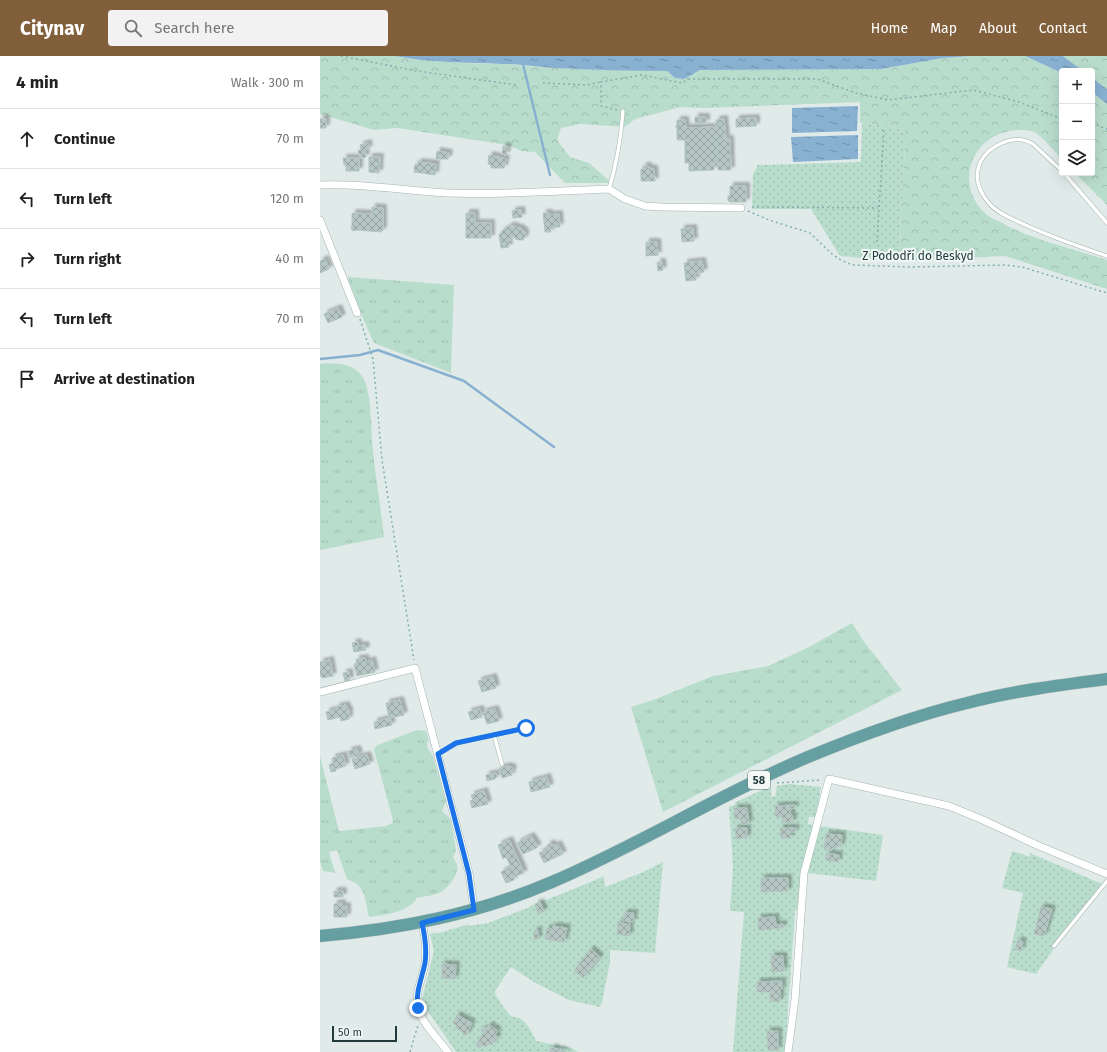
<!DOCTYPE html>
<html lang="en">
<head>
<meta charset="utf-8">
<style>
	body { margin:0; font-family:"Fira Sans",sans-serif; background:#f2f2f2; color:#222 }
	.controls { position:absolute; right:12px; top:12px; display:grid; overflow:hidden; border-radius:4px; box-shadow:0 4px 16px #0002 }
	.controls button { width:36px; height:36px; display:grid; place-items:center; padding:0; border:0; border-bottom:1px solid #e0e0e0; background:#fff; color:#222; font:20px sans-serif }
	.scale { position:absolute; left:12px; bottom:10px; width:65px; box-sizing:border-box; padding-left:4px; border:2px solid #213b3c; border-top:0; font-size:11px; line-height:14px; white-space:nowrap; color:#213b3c; -webkit-text-stroke:3px #f1f8f6; paint-order:stroke }
	.stop { position:absolute; width:12px; height:12px; margin:-9px; border:3px solid #1a73e8; border-radius:50%; background:#fff }
	.stop.end { background:#1a73e8; border-color:#fff; box-shadow:0 1px 4px #0008 }
	.list { margin:0; padding:0; list-style:none }
	h2 { display:flex; justify-content:space-between; align-items:center; height:52px; margin:0; padding:0 16px; font-size:17px }
	h2 small { font-size:13px; font-weight:400; color:#767676 }
	.list li { display:grid; grid-template-columns:26px 1fr auto; gap:12px; align-items:center; box-sizing:border-box; height:60px; padding:0 16px; border-top:1px solid #e0e0e0 }
	.list b { display:block; font-size:15px; white-space:nowrap }
	.list em { font-size:13px; font-style:normal; color:#767676 }
	.icon { flex:none; width:22px; height:22px; fill:none; stroke:currentColor; stroke-width:2; stroke-linecap:round; stroke-linejoin:round }
	.map { position:relative; flex:none; width:787px; height:996px; overflow:hidden }
	header { display:flex; align-items:center; gap:24px; box-sizing:border-box; height:56px; padding:0 20px; background:#805f3a; color:#fff }
	header strong { font-size:19px }
	nav { display:flex; gap:22px; margin-inline-start:auto; font-size:14px }
	.search { width:280px; height:36px; background:#f2f2f2; display:flex; align-items:center; gap:10px; box-sizing:border-box; padding:0 14px; border-radius:4px; color:#767676; font-size:15px }
	main { display:flex }
	aside { flex:1; background:#fff }
	.map>svg:first-child { display:block }
</style>
</head>
<body>
<header>
<strong>Citynav</strong>
<div class="search"><svg class="icon" aria-label="search" viewBox="0 0 24 24"><circle cx="10" cy="10" r="6"/><path d="M15 15l6 6"/></svg>Search here</div>
<nav><a>Home</a><a>Map</a><a>About</a><a>Contact</a></nav>
</header>
<main>
<aside>
<h2>4 min<small>Walk · 300 m</small></h2>
<ul class="list">
<li><svg class="icon" aria-label="ahead" viewBox="0 0 24 24"><path d="M12 20V5M6 11l6-6 6 6"/></svg><div><b>Continue</b></div><em>70 m</em></li>
<li><svg class="icon" aria-label="left" viewBox="0 0 24 24"><path d="M17 20v-9H6M10 6l-5 5 5 5"/></svg><div><b>Turn left</b></div><em>120 m</em></li>
<li><svg class="icon" aria-label="right" viewBox="0 0 24 24"><path d="M7 20v-9h11M14 6l5 5-5 5"/></svg><div><b>Turn right</b></div><em>40 m</em></li>
<li><svg class="icon" aria-label="left" viewBox="0 0 24 24"><path d="M17 20v-9H6M10 6l-5 5 5 5"/></svg><div><b>Turn left</b></div><em>70 m</em></li>
<li><svg class="icon" aria-label="arrive" viewBox="0 0 24 24"><path d="M6 21V4h12l-3 4 3 4H6"/></svg><div><b>Arrive at destination</b></div></li>
</ul>
</aside>
<div class="map">
<svg width="787" height="996" viewBox="0 0 787 996">
	<defs>
		<pattern id="grass-tufts" width="24" height="20" patternUnits="userSpaceOnUse"><rect width="24" height="20" fill="#b9ddcd"/><path d="M3 7l-1-3M5 7V3M7 7l1-3M15 17l-1-3M17 17v-4M19 17l1-3" fill="none" stroke="#9fbfb1"/></pattern>
		<pattern id="forest-crowns" width="20" height="18" patternUnits="userSpaceOnUse"><rect width="20" height="18" fill="#b9ddcd"/><path d="M2 6a3 3 0 1 1 6 0M12 15a3 3 0 1 1 6 0" fill="none" stroke="#9fbfb1"/></pattern>
		<pattern id="garden-dots" width="8" height="8" patternUnits="userSpaceOnUse"><rect width="8" height="8" fill="#b9ddcd"/><path d="M2 2h.1M6 6h.1" fill="none" stroke="#9fbfb1" stroke-width="1.8" stroke-linecap="round"/></pattern>
		<pattern id="water-ripples" width="26" height="14" patternUnits="userSpaceOnUse"><rect width="26" height="14" fill="#88b1d1"/><path d="M2 4q2-2 4 0t4 0M15 11q2-2 4 0t4 0" fill="none" stroke="#6f91ab"/></pattern>
		<pattern id="building-cross-hatch" width="8" height="8" patternUnits="userSpaceOnUse"><rect width="8" height="8" fill="#b6c6c3"/><path d="M0 0l8 8M0 8l8-8" fill="none" stroke="#94a2a0"/></pattern>
		<filter id="shadow"><feDropShadow dx="3.5" dy="-3.5" stdDeviation="1" flood-color="#0004"/></filter>
	</defs>
	<rect width="100%" height="100%" fill="#e0ebe9"/>
	<!-- grass -->
	<path fill="url(#grass-tufts)" d="M29 221 134 229 131 317 54 287 42 260 28 222Z
		M6 307C20 308 32 307 42 320 52 332 51 378 53 395 56 424 61 452 64 481L0 494V308Z
		M532 567 545 587 582 634 343 756 311 651 333 644 393 620 448 610 487 592Z
		M97 674 106 675 109 685 107 687V691L113 700 126 745 122 755 130 762 131 765 136 794 133 801C134 803 136 807 137 809 139 820 127 833 119 837 112 840 105 840 97 842 89 856 65 859 49 861 45 844 46 829 27 823L17 794 9 796 15 817 3 815 0 806V700L19 775 66 770 72 767 73 764 54 694 56 690 60 688Z"/>
	<!-- forest -->
	<path fill="url(#forest-crowns)" d="M0 0H75L91 3 143 7 183 8 234 12 289 14 347 15 355 22 364 23 379 14 561 13 623 2 651 0H705L742 17V103C736 97 720 78 714 76 706 73 697 74 689 75 650 83 635 129 665 157 668 161 674 163 678 165 711 184 751 192 787 204V233L685 200 578 205 586 77 583 73 540 66V46L385 52 361 51 315 63 305 71 260 68 241 72 237 84 250 101 269 107 292 127H245L215 96 201 95 191 90 181 88 77 72 54 74 0 58Z
		M743 0H787V33L772 22V15H763Z
		M772 36 787 48V149L755 117H772Z"/>
	<!-- garden -->
	<path fill="url(#garden-dots)" d="M540 66 583 73 586 77 578 205 520 200 491 153H432L433 118 438 109 541 106 542 67Z
		M469 728 501 731 496 761H489L488 768 494 769 481 814 477 854 475 855 465 996H413L424 856 410 855 413 811 409 750H414L416 746 451 730V740L455 741 457 730Z
		M499 770 563 779 556 825 488 817Z
		M692 795 710 801V797L782 828 733 889 735 891 716 918 687 911 703 837 682 832Z
		M343 806 335 897 290 894V906L282 946 280 951 249 944 214 926 191 911 175 935V938C180 945 184 953 190 959 194 962 195 961 199 962 207 966 213 978 216 985L252 992 258 996H136L103 948 102 943 114 895 110 878 116 876V878L149 868V870L168 867 210 851V850C235 840 260 831 284 820L285 831 321 817Z"/>
	<!-- water -->
	<path fill="url(#water-ripples)" d="M75 0H651L623 2 561 13 380 14 364 23 355 22 347 15C309 15 271 14 234 12 217 11 199 8 182 8 146 6 110 7 75 0Z
		M705 0H743L763 15H742V17Z
		M772 22 787 33V48L772 36Z
		M538 50 537 75 472 77V52Z
		M538 79V103L473 106 471 81Z"/>
	<g fill="none" stroke-linecap="round" stroke-linejoin="round">
		<!-- stream -->
		<path stroke="#88b1d1" stroke-width="2.5" d="M201 0 230 119
			M0 303 40 299 58 294 144 325 234 391"/>
	</g>
	<!-- building -->
	<path fill="url(#building-cross-hatch)" stroke="#b3c5c2" filter="url(#shadow)" d="M375 61H386V67H375Z
		M436 62V70L416 71V63Z
		M0 63H6V72H0Z
		M404 63 406 83 397 84V106L394 107V114L369 115V107H365V84H357V71L356 72V70L357 69V64H365L366 72 396 71V64Z
		M410 83 411 114H398L397 84Z
		M48 87 49 93H45L46 101 40 102 38 94H41L40 89Z
		M183 90 188 91 186 99 182 98Z
		M117 95 129 97 128 103H116Z
		M169 99 186 103 184 112H171V109L168 108Z
		M49 101H60L59 117 49 116Z
		M23 102H39V115H26V109H24Z
		M98 106 116 108 115 119 94 116 95 108 98 109Z
		M323 110H328V112L334 113 335 125H321V113H323Z
		M410 130H426V146H410V145H408V140H410Z
		M52 151 63 152V174L61 176 36 174 33 175 31 173 32 170V158L33 157 52 158Z
		M201 154 202 161 193 162 192 155Z
		M146 157H155V167H171V182H146Z
		M223 157H229V159L239 158 240 171H230L231 176H225Z
		M189 170H194L197 172H200L205 176V181L203 184H199L195 183V181L192 180 191 184H188L189 191 181 192 179 179 183 174 186 173Z
		M373 172 374 185 362 186 361 173Z
		M326 186H337L338 199 326 200Z
		M5 203 9 213 0 217V205Z
		M382 205 384 216 375 217 376 224 366 225 364 207Z
		M337 206H342L343 214 338 215Z
		M18 252 22 261 8 267 4 258Z
		M38 586V590L45 589 46 594 34 596 32 587Z
		M45 602 46 606 52 604 55 616 37 620 34 608 37 607 36 603Z
		M10 604 13 620 2 622V620H0V606Z
		M29 616 30 624 25 625 23 617Z
		M173 621 176 632 162 636 158 625Z
		M80 644 84 659 70 662 72 669 55 673 54 666 69 662 66 647Z
		M26 649 27 653 29 654V663L21 665 20 661 8 664 6 656 17 653 16 651Z
		M160 653 162 661 151 664 148 656Z
		M175 653 179 665 167 668 163 656Z
		M37 693 39 699 30 702 28 695Z
		M23 699 26 710 15 713 16 715 11 716 9 709 13 707 12 702Z
		M47 699 50 708 35 713 32 703Z
		M189 710 190 712 192 711 193 715 191 716 192 719 182 722 179 712Z
		M176 717 177 721 175 722V723L167 725 166 719Z
		M227 721 230 731 211 736 209 726Z
		M164 735 168 748 152 752 150 745 153 744 151 739Z
		M475 749V752L470 753 471 760H473V766L462 767V761H456L455 750Z
		M414 752H427L429 768H421V763H415Z
		M415 772H427V782L416 783Z
		M460 772H476L475 776H470L471 782H461Z
		M506 778 522 779 521 791 516 790V792H512V794L504 793Z
		M211 780 218 791 212 794 206 782Z
		M206 782 212 794 203 798 197 787Z
		M189 784 197 801 188 805 186 801 183 803 178 789Z
		M231 787 233 790 238 788 243 798 234 802 232 797 230 798 227 789Z
		M228 793 234 802 224 807 219 797Z
		M506 797 519 799 518 806 506 804Z
		M197 801 204 817 193 821 194 824 186 827 181 816 191 811 188 805Z
		M441 822H468V835L441 836Z
		M14 835H23V841H14Z
		M220 846 224 855 218 858 215 848Z
		M22 847V851L27 850V861H14V848Z
		M721 851 732 853 724 880 714 878Z
		M304 857H314L313 866 303 865Z
		M455 861 456 869 463 868V872L439 874 438 862Z
		M298 867 310 868 309 880 297 878Z
		M233 870 247 872 244 886 225 883 227 872 232 873Z
		M218 874V883L214 884V875Z
		M698 884 703 886 701 895 695 893Z
		M271 893 280 901 263 922 254 915Z
		M451 900H463L464 915 452 916Z
		M122 908 136 909 135 923 122 922Z
		M462 925V933H460V945L450 946V936H437V926Z
		M137 959 152 967 147 979H143V976L135 972 137 970 133 967Z
		M169 969 178 975 175 979 178 981 171 989 169 988 165 991 162 989 160 992 156 989 164 976 161 975 163 972 165 974Z
		M447 975H458V994H448Z
		M232 991 239 994 240 993 246 996H229Z"/>
	<g fill="none" stroke-linecap="round" stroke-linejoin="round">
		<defs>
			<path id="lane" d="M742 115 713 88C703 82 693 82 682 87 655 99 650 124 668 146 676 156 688 161 699 166 728 180 757 190 787 200
				M744 117 787 167
				M289 133C297 107 301 82 303 55
				M174 679 182 708
				M118 698 137 687 206 672
				M734 890 787 825"/>
			<path id="street" d="M0 129C43 127 85 135 127 137 181 139 235 135 289 133L305 143 325 150 342 151 421 152
				M0 164 37 257
				M0 636 95 612 149 817 154 854
				M102 867C105 880 107 893 105 907 103 921 94 938 98 953 102 967 119 984 128 996
				M468 996 475 943 484 817 509 723 629 750 663 764 719 790 787 818"/>
			<path id="primary" d="M0 880C81 873 157 858 232 826 319 789 400 738 488 701 539 680 593 660 647 647 692 635 740 629 787 623"/>
		</defs>
		<!-- lane casing -->
		<use href="#lane" stroke="#a3b3b2" stroke-width="4.5"/>
		<!-- street casing -->
		<use href="#street" stroke="#a3b3b2" stroke-width="8"/>
		<!-- primary casing -->
		<use href="#primary" stroke="#c1c8c8" stroke-width="13"/>
		<!-- path -->
		<path stroke="#81afae" stroke-width="1.5" stroke-dasharray="2 3" stroke-linecap="butt" d="M21 0 97 15 197 29
			M223 27 267 29 281 26
			M297 54 281 50V26L322 19 362 27 369 23H497L536 37 568 44 653 34 699 46 742 63
			M772 67 787 73
			M432 151 558 152
			M428 155 449 164 490 177 512 198 519 203 532 209 590 211 686 209 702 211 787 237
			M557 186 564 73
			M40 263 53 303 62 404 94 604
			M457 727 501 724
			M90 996 98 969"/>
		<!-- lane -->
		<use href="#lane" stroke="#fff" stroke-width="3.5"/>
		<!-- street -->
		<use href="#street" stroke="#fff" stroke-width="7"/>
		<!-- primary -->
		<use href="#primary" stroke="#659fa1" stroke-width="12"/>
	</g>
	<g fill="none" stroke-linecap="round" stroke-linejoin="round">
		<!-- route -->
		<path stroke="#1a73e8" stroke-width="5" d="M98 952C95 937 102 922 105 907 107 893 105 880 102 867L154 854 149 818 118 698 136 687 206 672"/>
	</g>
	<g text-anchor="middle" dominant-baseline="central" stroke-width="4" stroke-linejoin="round" paint-order="stroke">
		<!-- shield labels -->
		<rect fill="#f1f8f6" stroke="#5f7474" stroke-width="1" x="428" y="715" width="22" height="18" rx="3"/>
		<g font-size="11" font-weight="bold" fill="#213b3c">
			<text x="439" y="724">58</text>
		</g>
		<!-- street labels -->
		<g font-size="12" fill="#213b3c" stroke="#f1f8f6">
			<text x="598" y="200">Z Pododří do Beskyd</text>
		</g>
	</g>
</svg>
<div class="controls">
<button>+</button>
<button>−</button>
<button><svg class="icon" aria-label="layers" viewBox="0 0 24 24"><path d="M12 4l9 5-9 5-9-5zM3 14l9 5 9-5"/></svg></button>
</div>
<div class="scale">50 m</div>
<div class="stop" style="left:206px;top:672px"></div>
<div class="stop end" style="left:98px;top:952px"></div>
</div>
</main>
</body>
</html>
